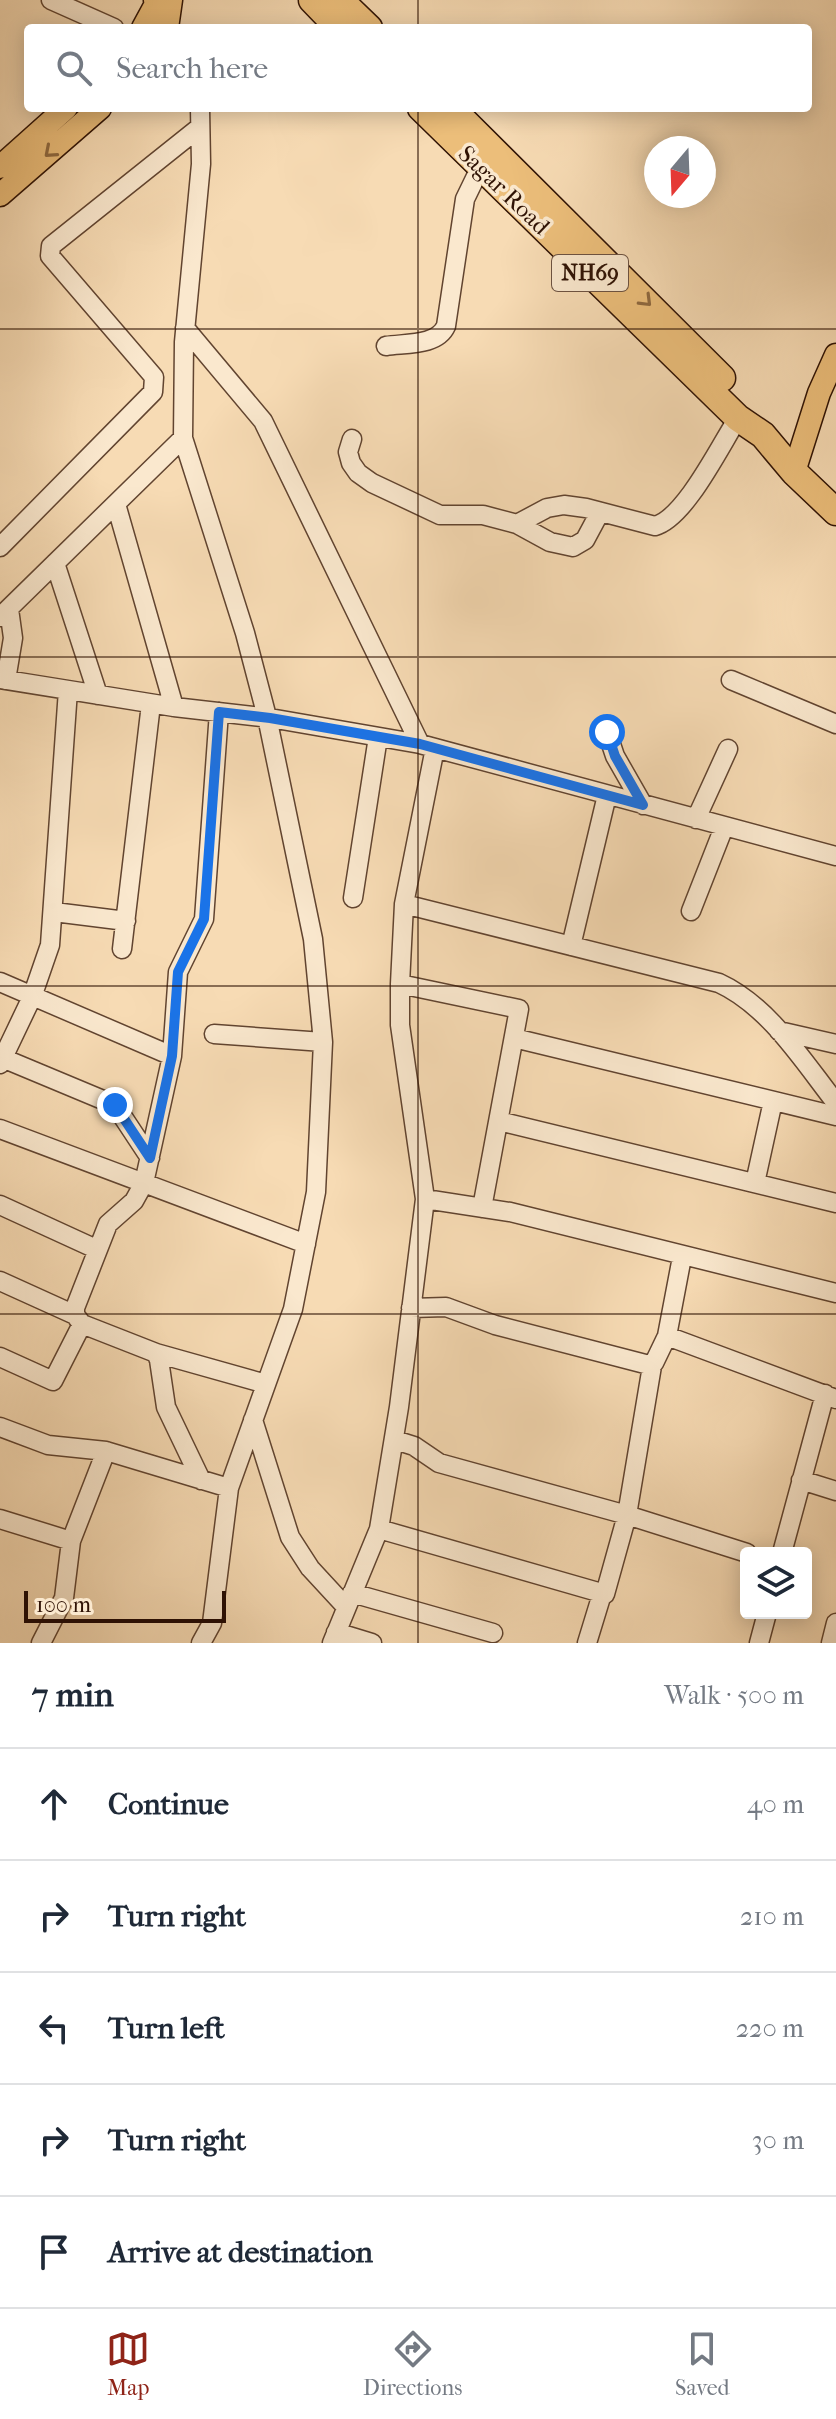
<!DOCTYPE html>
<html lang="en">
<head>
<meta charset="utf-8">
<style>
	body { margin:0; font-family:"IM FELL French Canon",serif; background:#f2f2f3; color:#1f2937 }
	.controls { position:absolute; right:24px; bottom:24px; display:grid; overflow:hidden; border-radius:8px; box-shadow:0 4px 20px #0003 }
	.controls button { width:72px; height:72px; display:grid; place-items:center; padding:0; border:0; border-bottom:2px solid #e0e1e3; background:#fff; color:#1f2937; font:40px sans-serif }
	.compass { position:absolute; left:644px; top:136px; width:72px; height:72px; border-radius:50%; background:#fff; box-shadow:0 4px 20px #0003; rotate:199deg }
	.scale { position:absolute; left:24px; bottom:20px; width:202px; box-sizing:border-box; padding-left:8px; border:4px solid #2f1204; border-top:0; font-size:22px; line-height:28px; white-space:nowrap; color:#2f1204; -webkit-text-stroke:6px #fae8ce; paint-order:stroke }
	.stop { position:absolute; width:24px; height:24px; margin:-18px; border:6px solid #1a73e8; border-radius:50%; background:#fff }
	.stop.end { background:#1a73e8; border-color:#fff; box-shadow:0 2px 8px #0008 }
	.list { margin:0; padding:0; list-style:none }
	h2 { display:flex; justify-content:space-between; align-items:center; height:104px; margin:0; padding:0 32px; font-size:34px }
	h2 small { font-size:26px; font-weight:400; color:#747a83 }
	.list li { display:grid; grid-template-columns:52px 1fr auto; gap:24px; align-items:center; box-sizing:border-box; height:112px; padding:0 32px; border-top:2px solid #e0e1e3 }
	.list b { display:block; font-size:30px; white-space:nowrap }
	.list em { font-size:26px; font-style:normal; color:#747a83 }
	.icon { flex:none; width:44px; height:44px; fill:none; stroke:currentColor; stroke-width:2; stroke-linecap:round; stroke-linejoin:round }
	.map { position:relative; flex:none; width:836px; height:1643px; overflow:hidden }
	.search { position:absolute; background:#fff; box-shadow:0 4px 20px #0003; left:24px; right:24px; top:24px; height:88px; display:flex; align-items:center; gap:20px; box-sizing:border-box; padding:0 28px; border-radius:8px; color:#747a83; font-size:30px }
	.sheet { height:664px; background:#fff }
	nav { display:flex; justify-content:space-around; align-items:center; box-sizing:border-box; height:112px; border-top:2px solid #e0e1e3; background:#fff; font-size:22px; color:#747a83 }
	nav a { display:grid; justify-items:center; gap:4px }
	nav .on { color:#8f2418 }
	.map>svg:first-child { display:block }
</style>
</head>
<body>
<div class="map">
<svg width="836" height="1643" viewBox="0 0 836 1643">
	<rect width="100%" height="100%" fill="#f7dbb4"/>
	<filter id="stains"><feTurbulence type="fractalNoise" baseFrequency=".0025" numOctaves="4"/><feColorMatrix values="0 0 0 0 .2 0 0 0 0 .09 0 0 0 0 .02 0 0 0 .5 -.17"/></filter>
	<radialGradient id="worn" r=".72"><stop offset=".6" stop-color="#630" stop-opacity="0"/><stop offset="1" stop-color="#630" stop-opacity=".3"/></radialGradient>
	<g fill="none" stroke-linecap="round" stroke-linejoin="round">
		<defs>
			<path id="minor" d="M51 0 114 28
				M200 108 201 164 184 342 183 438 245 633 267 717 313 939 323 1042 316 1192 293 1309 229 1488 212 1623 201 1643
				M185 328 263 421 420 744
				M386 346C406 343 437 346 446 326L465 199 481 166
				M352 439 348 452 351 463 358 473 372 483 440 515H483L517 524 547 508 564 505 586 508 655 526C685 518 720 446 738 418
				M116 504 174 707
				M517 524 550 542 573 547 585 540 600 512
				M0 547 153 392 154 377 50 256 51 246 200 127
				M55 563 98 695
				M0 617 183 438
				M0 679 174 707 270 718 420 744 836 856
				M6 680 13 638 9 609
				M731 680 836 724
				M607 732 615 756 643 805
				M696 819 728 749
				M353 898 378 737
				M404 904 719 983C769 1006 803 1061 836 1103
				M691 911 724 827
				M54 912 126 921
				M571 946 607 795
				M122 949 151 704
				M0 982 172 1056
				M400 984 519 1009 482 1208
				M779 1031 836 1044
				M214 1034 323 1042
				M514 1038 836 1116
				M0 1057 115 1105 150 1158
				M0 1064 32 997 50 945 68 690
				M499 1121 836 1203
				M0 1129 306 1244
				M755 1183 773 1101
				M425 1199 510 1212 836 1293
				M0 1205 96 1249
				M682 1257 667 1336 836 1399
				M0 1281 75 1315
				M411 1308 446 1307 495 1325 649 1365 654 1363 667 1336
				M156 1353 266 1384
				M0 1357 53 1381 82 1324
				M253 1420 290 1537 310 1568 346 1607
				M0 1427 48 1445 106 1451 229 1488
				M395 1440 414 1446 439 1463 627 1515 747 1553
				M201 1480 166 1407 159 1360 156 1353 82 1324 75 1315V1308L108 1224 134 1201 144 1183 172 1056 178 972 204 919 219 712
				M801 1480 836 1491
				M0 1519 71 1541
				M379 1529 605 1594 627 1515 652 1366
				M782 1553 825 1394
				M352 1593 493 1633
				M336 1632 372 1643
				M41 1643 64 1598 71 1541 106 1451
				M332 1643 379 1529 399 1407 425 1199 400 1025V984L404 904 435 748
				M587 1643 602 1594
				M759 1643 767 1613
				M831 1643 836 1623"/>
			<path id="major" d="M143 28 156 4 155 0
				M167 28 171 0
				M0 167 66 108
				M0 195 100 108
				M794 472 819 393 836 355"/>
			<path id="highway" d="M312 0 339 28
				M340 0 369 28
				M421 108 738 418 763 435 794 472 836 512
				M451 108 722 378"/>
		</defs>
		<!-- minor casing -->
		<use href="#minor" stroke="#614430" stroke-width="21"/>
		<!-- major casing -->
		<use href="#major" stroke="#2f1204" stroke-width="25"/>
		<!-- highway casing -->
		<use href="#highway" stroke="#2f1204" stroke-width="29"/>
		<!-- minor -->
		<use href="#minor" stroke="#fae8ce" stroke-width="18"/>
		<!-- major -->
		<use href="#major" stroke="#ecbe7a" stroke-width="22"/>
		<!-- highway -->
		<use href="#highway" stroke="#ecbe7a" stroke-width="26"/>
	</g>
	<!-- one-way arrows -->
	<defs><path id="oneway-chevron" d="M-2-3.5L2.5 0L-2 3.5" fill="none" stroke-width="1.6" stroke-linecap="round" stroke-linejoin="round" transform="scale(2)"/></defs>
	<g stroke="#8e683f">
		<use href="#oneway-chevron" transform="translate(50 152) rotate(139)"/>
		<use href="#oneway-chevron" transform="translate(646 301) rotate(45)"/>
	</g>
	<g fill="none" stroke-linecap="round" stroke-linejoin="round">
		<!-- route -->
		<path stroke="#1a73e8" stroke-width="10" d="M115 1105 150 1158 172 1056 178 972 204 919 219 712 270 718 420 744 643 805 615 756 607 732"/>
	</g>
	<!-- grid -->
	<path fill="none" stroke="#2f1204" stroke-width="2" stroke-opacity="0.55" d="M418 0V28M418 108V1643M0 329H836M0 657H836M0 986H836M0 1314H836"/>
	<g text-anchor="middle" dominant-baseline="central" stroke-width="7" stroke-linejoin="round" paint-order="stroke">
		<!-- shield labels -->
		<rect fill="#fae8ce" stroke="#6c5241" stroke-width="2" x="552" y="255" width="76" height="36" rx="6"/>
		<g font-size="22" font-weight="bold" fill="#2f1204">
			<text x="590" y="273">NH69</text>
		</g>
		<!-- street labels -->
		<g font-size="24" fill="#2f1204" stroke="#fae8ce">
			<text transform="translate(504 190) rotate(44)">Sagar Road</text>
		</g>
	</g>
	<rect width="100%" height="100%" filter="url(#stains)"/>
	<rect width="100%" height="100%" fill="url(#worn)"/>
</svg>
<div class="controls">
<button><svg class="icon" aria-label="layers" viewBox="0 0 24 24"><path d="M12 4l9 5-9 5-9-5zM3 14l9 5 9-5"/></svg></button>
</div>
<svg class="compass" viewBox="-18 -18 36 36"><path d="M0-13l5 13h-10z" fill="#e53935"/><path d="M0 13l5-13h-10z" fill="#747a83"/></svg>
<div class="scale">100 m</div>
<div class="stop" style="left:607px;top:732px"></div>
<div class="stop end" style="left:115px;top:1105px"></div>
<div class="search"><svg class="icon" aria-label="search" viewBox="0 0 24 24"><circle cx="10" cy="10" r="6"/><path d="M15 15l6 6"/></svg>Search here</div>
</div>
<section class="sheet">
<h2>7 min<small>Walk · 500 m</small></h2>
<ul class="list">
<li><svg class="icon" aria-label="ahead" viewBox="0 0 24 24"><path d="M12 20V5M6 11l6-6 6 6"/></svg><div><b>Continue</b></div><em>40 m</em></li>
<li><svg class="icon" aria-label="right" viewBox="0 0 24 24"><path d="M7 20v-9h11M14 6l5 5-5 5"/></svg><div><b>Turn right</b></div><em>210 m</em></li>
<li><svg class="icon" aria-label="left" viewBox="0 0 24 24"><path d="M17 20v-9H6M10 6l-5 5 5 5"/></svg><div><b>Turn left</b></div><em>220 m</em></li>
<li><svg class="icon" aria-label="right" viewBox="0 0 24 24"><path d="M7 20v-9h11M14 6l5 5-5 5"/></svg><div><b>Turn right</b></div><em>30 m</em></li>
<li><svg class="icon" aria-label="arrive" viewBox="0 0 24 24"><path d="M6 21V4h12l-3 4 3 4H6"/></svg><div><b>Arrive at destination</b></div></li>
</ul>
</section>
<nav>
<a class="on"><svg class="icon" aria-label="map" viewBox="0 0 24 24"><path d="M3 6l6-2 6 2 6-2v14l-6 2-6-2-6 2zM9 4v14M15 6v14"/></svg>Map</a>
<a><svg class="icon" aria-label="directions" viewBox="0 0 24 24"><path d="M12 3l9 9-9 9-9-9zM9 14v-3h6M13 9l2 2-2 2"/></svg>Directions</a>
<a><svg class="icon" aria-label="saved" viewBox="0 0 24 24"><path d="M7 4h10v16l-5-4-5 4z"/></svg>Saved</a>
</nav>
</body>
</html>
